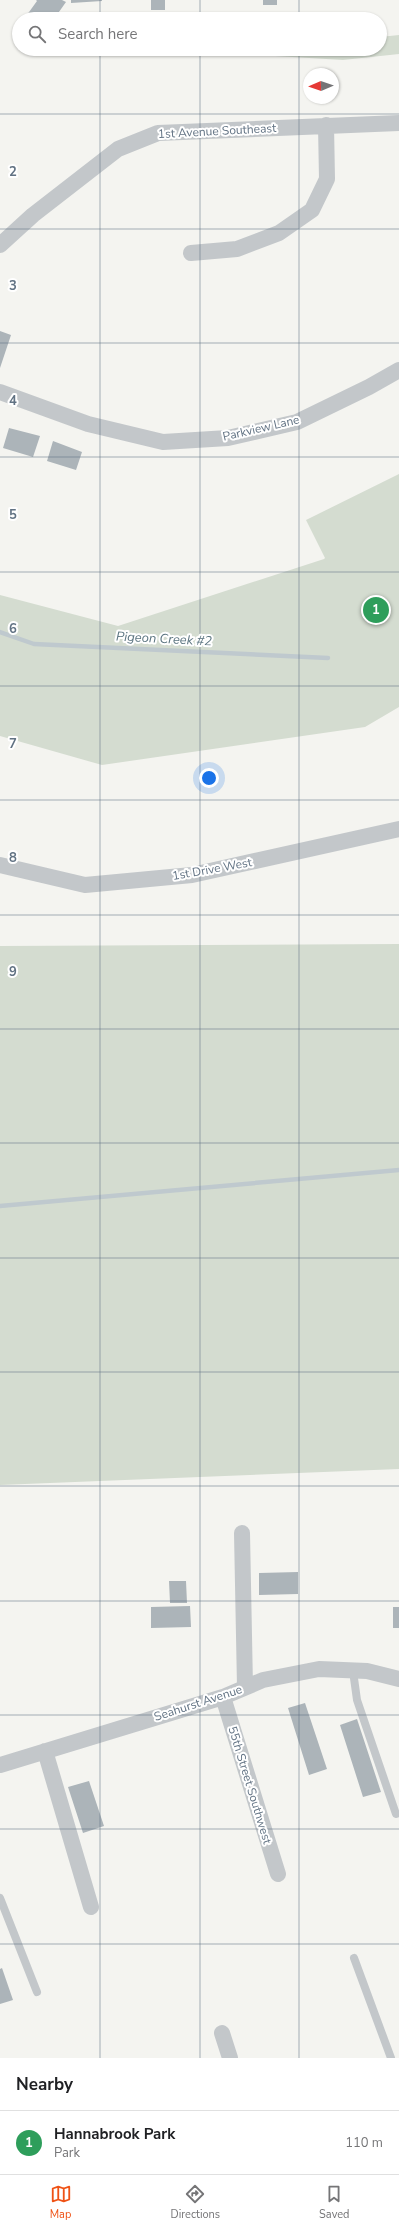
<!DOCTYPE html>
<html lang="en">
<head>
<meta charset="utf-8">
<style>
	body { margin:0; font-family:"Nunito Sans",sans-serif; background:#f2f2f2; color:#202124 }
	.compass { position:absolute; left:303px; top:68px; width:36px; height:36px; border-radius:50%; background:#fff; box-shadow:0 1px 3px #0004; rotate:268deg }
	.you { position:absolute; left:209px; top:778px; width:14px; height:14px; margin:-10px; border:3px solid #fff; border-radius:50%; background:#1a73e8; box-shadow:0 0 0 6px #1a73e833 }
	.badge { display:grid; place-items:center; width:26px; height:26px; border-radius:50%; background:#ef5215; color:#fff; font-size:13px; font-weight:700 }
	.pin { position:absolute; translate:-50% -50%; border:2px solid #fff; box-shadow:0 1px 4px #0006 }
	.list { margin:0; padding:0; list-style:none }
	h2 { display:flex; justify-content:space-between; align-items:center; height:52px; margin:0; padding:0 16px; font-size:17px }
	h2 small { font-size:13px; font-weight:400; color:#757577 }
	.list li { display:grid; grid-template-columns:26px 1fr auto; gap:12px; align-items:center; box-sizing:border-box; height:64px; padding:0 16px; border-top:1px solid #e0e0e0 }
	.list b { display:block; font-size:15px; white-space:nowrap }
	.list p { margin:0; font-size:13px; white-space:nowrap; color:#757577 }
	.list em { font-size:13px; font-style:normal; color:#757577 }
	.icon { flex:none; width:22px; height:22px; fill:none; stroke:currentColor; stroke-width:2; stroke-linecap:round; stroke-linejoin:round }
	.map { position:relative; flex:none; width:399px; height:2058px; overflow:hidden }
	.search { position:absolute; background:#fff; box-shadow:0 1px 3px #0004; left:12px; right:12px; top:12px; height:44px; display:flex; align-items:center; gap:10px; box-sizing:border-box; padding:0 14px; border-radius:22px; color:#757577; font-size:15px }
	.sheet { height:116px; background:#fff }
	nav { display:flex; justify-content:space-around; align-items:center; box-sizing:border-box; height:56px; border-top:1px solid #e0e0e0; background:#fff; font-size:11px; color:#757577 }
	nav a { display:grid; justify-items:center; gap:2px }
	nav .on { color:#ef5215 }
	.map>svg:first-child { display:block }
</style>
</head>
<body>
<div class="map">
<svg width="399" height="2058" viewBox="0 0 399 2058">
	<rect width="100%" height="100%" fill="#f4f4f0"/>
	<!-- green -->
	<path fill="#d4dcd0" d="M399 35V54L343 60 176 50 380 49V37Z
		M399 474V707L365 727 102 765 0 736V595L118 626 324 559 325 558 306 520Z
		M399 944V1469L0 1485V946Z"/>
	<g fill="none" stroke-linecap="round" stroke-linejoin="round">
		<!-- stream -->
		<path stroke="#bfc9ce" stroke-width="4.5" d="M0 632 34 644 328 658
			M0 1206 399 1170"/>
	</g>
	<!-- building -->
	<path fill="#acb4b9" d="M36 0H62L66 2 54 19H24L37 1Z
		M71 0H102V1L71 3Z
		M151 0H165V10H151Z
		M263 0H277V5H263Z
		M0 331 11 335 0 368Z
		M9 428 40 436 33 457 3 448Z
		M53 441 82 452 76 470 47 461Z
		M298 1572V1594L259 1595V1573Z
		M169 1581H186L187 1603H170Z
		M190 1606 191 1627 151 1628V1607Z
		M393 1607H399V1628H393Z
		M305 1703 327 1769 309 1775 288 1708Z
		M357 1719 381 1792 363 1797 340 1725Z
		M89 1781 104 1826 83 1833 68 1787Z
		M2 1968 13 2000 0 2004V1969Z"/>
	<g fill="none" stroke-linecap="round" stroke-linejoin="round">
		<!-- service -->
		<path stroke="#c3c7ca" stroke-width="8" d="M353 1671 357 1700 396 1814
			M0 1898 37 1992
			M354 1958 391 2058"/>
		<!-- minor -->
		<path stroke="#c3c7ca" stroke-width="16" d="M0 245 33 215 118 149 158 133 399 123
			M191 253 237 249 279 233 312 210 327 179 326 125
			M0 392 88 424 163 442 228 438 297 422 369 387 399 370
			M0 865 85 885 192 875 399 829
			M242 1533 245 1687
			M223 1697 278 1874
			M45 1751 91 1907
			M0 1765 223 1697 263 1680 319 1669 367 1671 399 1679
			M222 2033 230 2058"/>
	</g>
	<!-- grid -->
	<path fill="none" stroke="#617283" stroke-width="1" stroke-opacity="0.55" d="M100 0V19M200 0V19M299 0V19M100 49V2058M200 49V2058M299 49V2058M0 114H399M0 229H399M0 343H399M0 457H399M0 572H399M0 686H399M0 800H399M0 915H399M0 1029H399M0 1143H399M0 1258H399M0 1372H399M0 1486H399M0 1601H399M0 1715H399M0 1829H399M0 1944H399"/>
	<g text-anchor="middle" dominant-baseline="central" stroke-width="4" stroke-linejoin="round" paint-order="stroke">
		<!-- street labels -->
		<g font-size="12" fill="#617283" stroke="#fff">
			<text transform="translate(217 131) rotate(-3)">1st Avenue Southeast</text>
			<text transform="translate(261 428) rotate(-13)">Parkview Lane</text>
			<text transform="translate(212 869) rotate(-10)">1st Drive West</text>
			<text transform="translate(198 1703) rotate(-18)">Seahurst Avenue</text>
			<text transform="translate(250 1785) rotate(73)">55th Street Southwest</text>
		</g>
		<!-- water labels -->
		<g font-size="13" font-style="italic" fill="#5c7581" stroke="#fff">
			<text transform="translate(164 639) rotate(3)">Pigeon Creek #2</text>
		</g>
	</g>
	<g font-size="13" text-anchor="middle" font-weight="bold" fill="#617283" stroke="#fff" stroke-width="4" stroke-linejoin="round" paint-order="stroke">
		<text x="13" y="176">2</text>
		<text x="13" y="290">3</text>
		<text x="13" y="405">4</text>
		<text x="13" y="519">5</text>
		<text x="13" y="633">6</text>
		<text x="13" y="748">7</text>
		<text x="13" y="862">8</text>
		<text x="13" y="976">9</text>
	</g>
</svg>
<svg class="compass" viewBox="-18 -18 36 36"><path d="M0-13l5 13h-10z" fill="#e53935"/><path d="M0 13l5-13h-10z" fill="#757577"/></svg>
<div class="you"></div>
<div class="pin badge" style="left:376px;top:610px;background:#2e9e5b">1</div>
<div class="search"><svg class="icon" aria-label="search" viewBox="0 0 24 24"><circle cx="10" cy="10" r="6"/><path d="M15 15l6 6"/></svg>Search here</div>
</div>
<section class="sheet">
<h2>Nearby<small></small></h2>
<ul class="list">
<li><span class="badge" style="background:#2e9e5b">1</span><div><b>Hannabrook Park</b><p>Park</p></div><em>110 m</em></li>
</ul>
</section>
<nav>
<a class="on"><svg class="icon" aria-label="map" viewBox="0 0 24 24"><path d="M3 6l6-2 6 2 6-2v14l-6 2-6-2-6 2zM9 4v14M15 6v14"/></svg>Map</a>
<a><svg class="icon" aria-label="directions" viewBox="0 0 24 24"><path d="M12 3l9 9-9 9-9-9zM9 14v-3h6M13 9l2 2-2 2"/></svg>Directions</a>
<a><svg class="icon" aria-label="saved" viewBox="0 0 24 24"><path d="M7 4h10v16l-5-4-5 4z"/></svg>Saved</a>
</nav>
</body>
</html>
